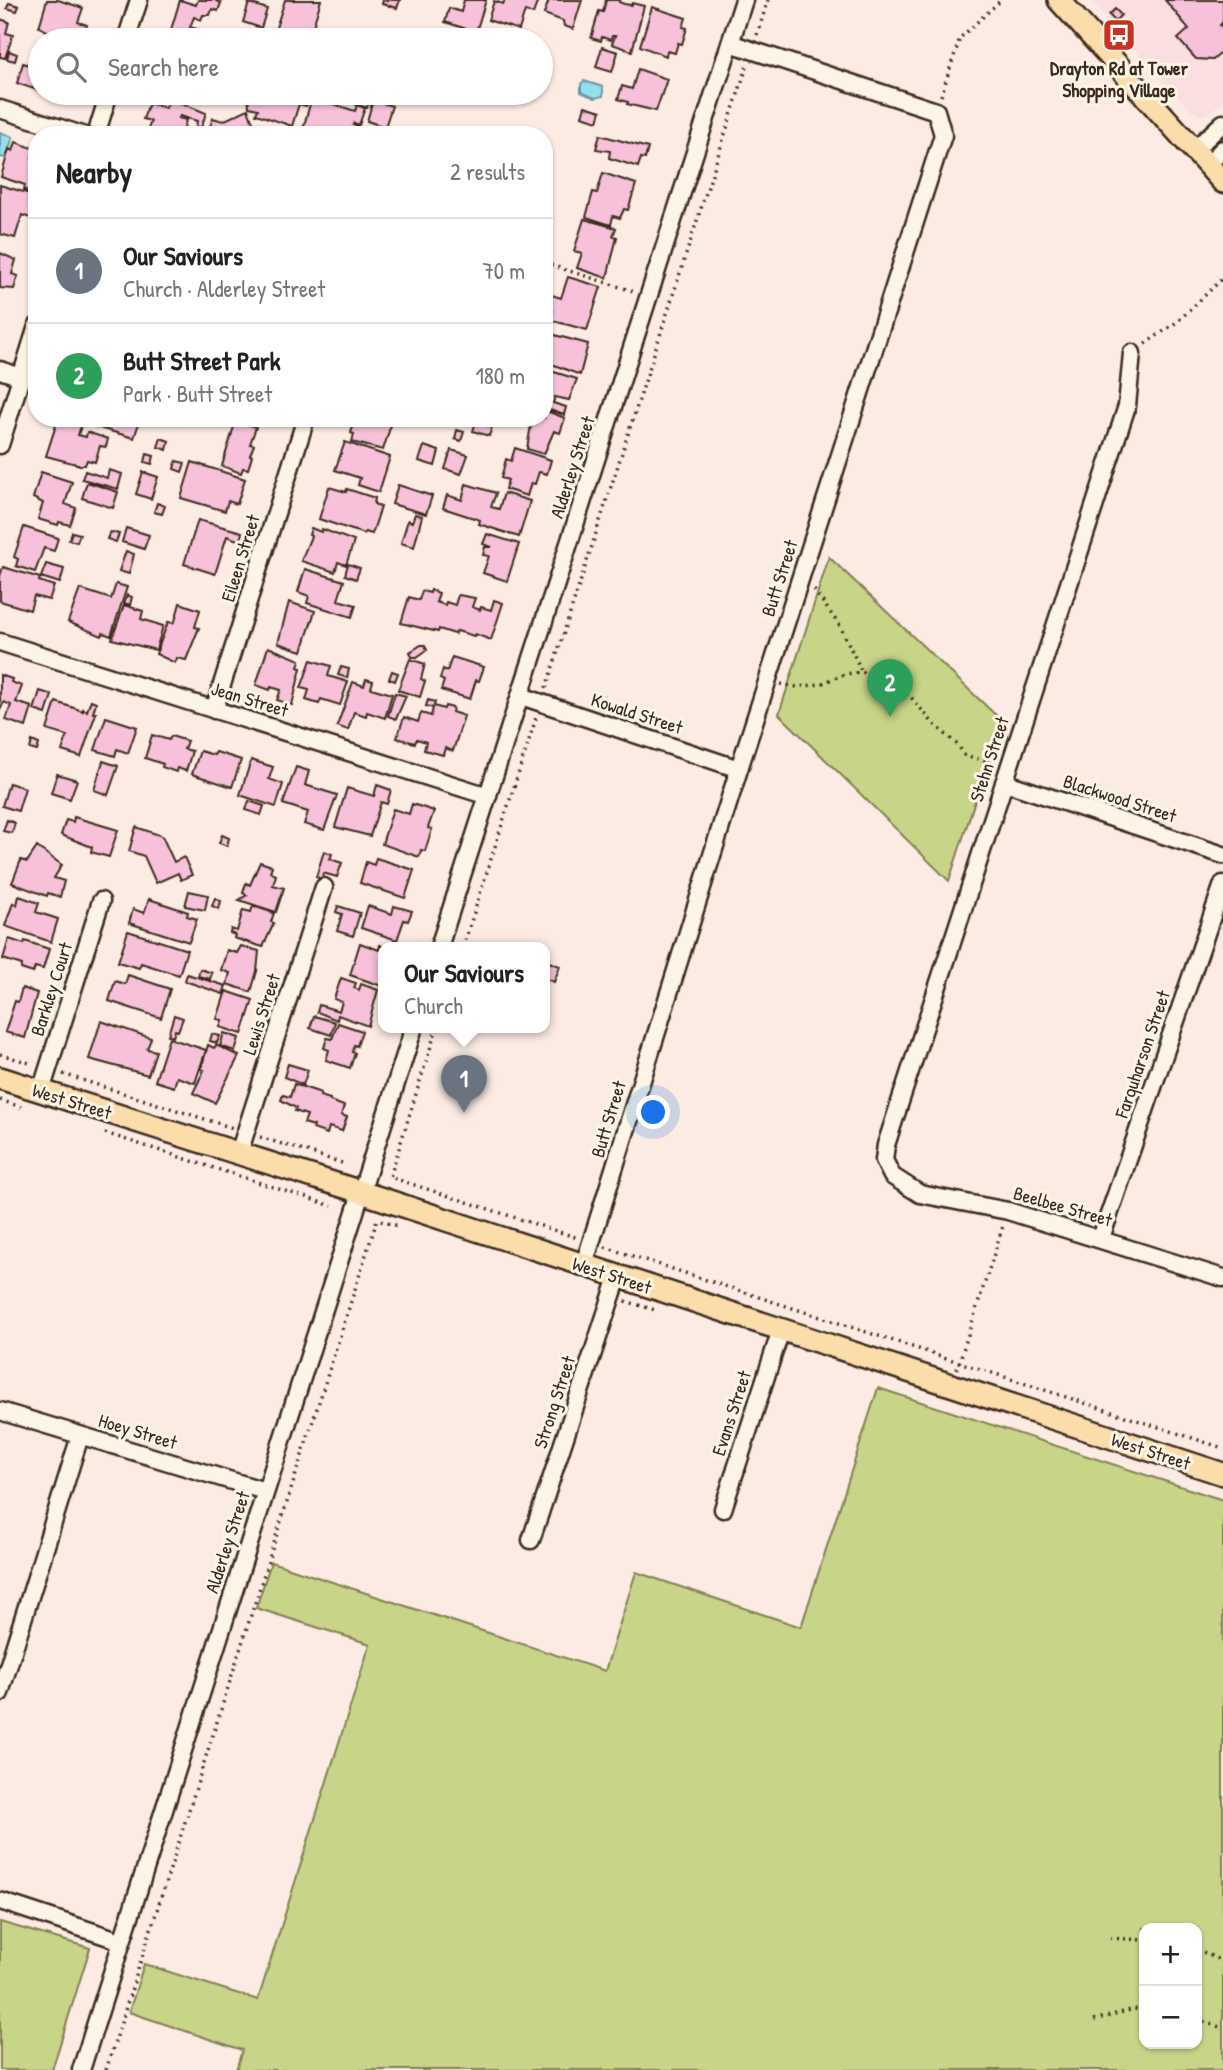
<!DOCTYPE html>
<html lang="en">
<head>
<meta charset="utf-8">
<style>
	body { margin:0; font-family:"Patrick Hand",sans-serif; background:#f2f2f2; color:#222 }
	.controls { position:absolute; right:21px; bottom:21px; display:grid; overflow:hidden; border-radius:14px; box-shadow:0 2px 5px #0004 }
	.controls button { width:63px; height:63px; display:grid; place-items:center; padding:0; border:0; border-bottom:2px solid #e0e0e0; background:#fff; color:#222; font:35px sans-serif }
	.you { position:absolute; left:654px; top:1113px; width:24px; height:24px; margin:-18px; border:5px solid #fff; border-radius:50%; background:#1a73e8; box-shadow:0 0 0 10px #1a73e833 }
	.badge { display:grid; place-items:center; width:46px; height:46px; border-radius:50%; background:#c8321e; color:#fff; font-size:23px; font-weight:700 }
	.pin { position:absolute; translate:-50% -58px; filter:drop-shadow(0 2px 4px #0008) }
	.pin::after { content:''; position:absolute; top:37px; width:24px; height:21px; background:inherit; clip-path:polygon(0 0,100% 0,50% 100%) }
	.popup { position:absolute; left:378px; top:942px; width:172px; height:91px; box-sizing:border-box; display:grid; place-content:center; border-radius:14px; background:#fff; filter:drop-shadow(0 2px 5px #0005); font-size:23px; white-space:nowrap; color:#767676 }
	.popup b { font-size:26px; color:#222 }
	.popup::after { content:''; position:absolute; left:50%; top:100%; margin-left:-14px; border:14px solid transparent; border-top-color:#fff }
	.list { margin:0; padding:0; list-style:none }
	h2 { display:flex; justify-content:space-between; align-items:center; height:91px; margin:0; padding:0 28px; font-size:30px }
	h2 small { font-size:23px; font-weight:400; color:#767676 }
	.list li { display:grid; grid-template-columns:46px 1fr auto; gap:21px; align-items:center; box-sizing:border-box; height:105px; padding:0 28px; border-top:2px solid #e0e0e0 }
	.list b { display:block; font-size:26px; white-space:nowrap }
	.list p { margin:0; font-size:23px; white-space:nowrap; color:#767676 }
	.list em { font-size:23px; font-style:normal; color:#767676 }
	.icon { flex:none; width:38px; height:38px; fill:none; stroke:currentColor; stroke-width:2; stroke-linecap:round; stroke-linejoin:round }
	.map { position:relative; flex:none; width:1223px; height:2070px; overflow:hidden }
	.search { position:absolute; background:#fff; box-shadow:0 2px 5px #0004; left:28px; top:28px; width:525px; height:77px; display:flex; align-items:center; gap:18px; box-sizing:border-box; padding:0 24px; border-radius:38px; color:#767676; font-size:26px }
	.panel { position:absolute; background:#fff; box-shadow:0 2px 5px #0004; left:28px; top:126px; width:525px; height:301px; border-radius:28px }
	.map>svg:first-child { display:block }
</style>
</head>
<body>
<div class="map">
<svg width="1223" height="2070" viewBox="0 0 1223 2070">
	<rect width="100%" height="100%" fill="#fbebe3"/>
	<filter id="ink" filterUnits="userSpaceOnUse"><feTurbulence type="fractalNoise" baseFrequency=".0143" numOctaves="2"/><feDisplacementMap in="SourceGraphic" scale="14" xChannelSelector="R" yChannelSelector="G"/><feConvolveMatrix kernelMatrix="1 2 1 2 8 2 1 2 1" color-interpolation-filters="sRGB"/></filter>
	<g filter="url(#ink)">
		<!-- built -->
		<path fill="#fadee0" d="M1090 0H1223V102L1207 114 1201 115 1190 110Z"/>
		<!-- green -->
		<path fill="#c8d488" stroke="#827f53" stroke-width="2" fill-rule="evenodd" d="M829 557 1001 720 949 881 779 714Z
			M878 1388 1223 1500V2070H236L242 2050 129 2012 144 1964 258 2000 370 1644 256 1608 271 1562 605 1671 636 1572 801 1627ZM1197 1928V2044H1144V1928Z
			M0 1922 90 1948 52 2070H0Z"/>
		<!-- water -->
		<path fill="#92dff2" stroke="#6f979d" stroke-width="2" d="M584 81 603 87V96L595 98 581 92V84Z
			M0 132 13 137 6 158 0 157Z"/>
		<!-- building -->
		<path fill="#f8c1da" stroke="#3b2a1e" stroke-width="2" d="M47 0H58L83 8 78 22 87 25 82 40H46L49 32 39 27Z
			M180 0 196 5 198 0H215L221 3 218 11 212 9 210 15H203L201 20 194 17 190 27 227 38 226 40H192L170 33Z
			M285 0H321L309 40H291L274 34Z
			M383 0H400L397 8 382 4Z
			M464 0H486L476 32 445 22 449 8 461 12Z
			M505 0H538L533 14 525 11 519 30 488 20 494 1 503 4Z
			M549 0H582L573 29 564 26 563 21 544 14Z
			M606 0H620L619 2 624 4 632 5V3L644 6 632 51 612 44 615 36H612L611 40 602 37 601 41 591 38 599 11 603 12Z
			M1165 0H1223V22L1220 25 1223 29V51L1213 60 1196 59 1178 39 1189 29Z
			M9 3 19 6 17 11 7 8Z
			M249 3 267 9 261 28 243 22Z
			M652 7 686 18 683 27 687 28 682 44 678 43 675 53 667 51 666 56 640 46Z
			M1115 9 1121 15 1115 21 1109 15Z
			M0 19 9 22 6 33 13 35 5 58 0 57Z
			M602 47 618 52 612 72 596 67Z
			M9 51 17 54 15 61 7 59Z
			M23 63 39 68 40 65V91L17 83Z
			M638 69 667 79 656 111 627 104 628 102 618 99 622 86 632 89Z
			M164 93H190L188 100Z
			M248 93H302L310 95 306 106 299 104 292 126 256 114 258 109 249 107Z
			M354 96 369 101 367 108 351 103Z
			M312 97 355 111 357 105 365 108 359 125 354 123 353 125 357 126 355 135H310L311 131 303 129Z
			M169 98 206 113 201 128 196 126 197 121 180 116 179 118 186 120 182 135 174 132V135H146L151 121 143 119 149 103 166 108Z
			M373 100 392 106 385 127 367 121Z
			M585 106 601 111 598 121 582 116Z
			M248 109 258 135H207L213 118 223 121Z
			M600 135 648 148 645 159 641 158 638 167 609 158 610 151 596 149Z
			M16 142 35 149 32 157 37 158V188H34L33 192 24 190 25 185 1 177 9 149 13 151Z
			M603 173 636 184 628 210 624 209 620 218 613 216 611 225 586 217 593 192 597 193Z
			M0 185 37 196 33 219 22 215 15 238 0 234Z
			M584 219 616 228 613 236 617 237 607 278 577 268 582 253 574 251Z
			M0 253 16 260 12 274 18 276 14 289 0 288Z
			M568 277 601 287 587 330 550 320 553 311 548 309 552 295 561 298Z
			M547 330 551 334 588 344 580 375 544 361V331Z
			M544 369 577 379 569 400 555 397 553 403 566 407 564 415 544 408Z
			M544 410 565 418 560 433 554 431 544 454 527 449 531 425 527 424 528 418H544Z
			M94 418H123L139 423 134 438 96 427 92 424Z
			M236 418H259L257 423Z
			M351 418H393L383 450 352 442 354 434 351 433 353 426 349 424Z
			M438 418H455L453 425 438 420Z
			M58 419 81 426 78 435 86 437 87 432 108 439 106 447 100 446 95 462 87 460 85 465H80L46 456Z
			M236 420 256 427 250 444 254 445 250 455 252 456 248 469 243 468 241 473 222 466Z
			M476 422 492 427 489 436 473 431Z
			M457 430 464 432 461 441 455 439Z
			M161 438 169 441 167 450 158 447Z
			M345 442 390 457 379 492 358 485 360 478 335 470Z
			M424 446 439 451 435 466 419 461Z
			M515 448 551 460 547 474 539 472 535 484 531 483 527 496 505 489 508 480 501 478 506 459 511 461Z
			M451 450 468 455 461 474 445 469Z
			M147 454 154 456 152 464 145 462Z
			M176 461 185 463 182 472 174 469Z
			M192 462 245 479 237 504 228 501 225 511 181 498Z
			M109 470 122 474 118 489 82 479 85 471 107 478Z
			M41 472 72 482 65 504 76 508 70 525 59 522 58 525 38 519 43 503 33 498Z
			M143 472 158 477 151 499 136 494Z
			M87 482 118 492 113 508 82 498Z
			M466 484 496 493 491 507 499 509 504 493 530 501 519 537 479 524 480 520 443 508 447 495 462 500Z
			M398 485 432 496 426 514 392 504Z
			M329 487 346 492 347 489 375 498 374 504 381 507 372 534 365 532 364 534 319 519Z
			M157 503 165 506 162 514 154 512Z
			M415 514 422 516 414 547 401 543 408 520 412 522Z
			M198 520 242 532 240 541 227 536 215 574 184 564Z
			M24 527 58 538 54 551 44 548 35 572 16 566 18 559 14 557Z
			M126 528 149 535 144 549 122 542Z
			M311 528 321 532 322 529 354 541 346 565 338 562 335 572 301 561 311 536 309 535Z
			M72 532 80 534 77 542 69 540Z
			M110 532 119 534 116 542 107 539Z
			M487 534 519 544 507 581 483 573 489 556 483 555 485 547H492L483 544Z
			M126 551 134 554 129 574 119 571Z
			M46 564 64 569 60 583 41 577Z
			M348 564 360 568 356 579 345 575Z
			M3 567 40 578 39 581 54 586 49 600 34 596 30 610 0 601V576Z
			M305 569 344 581 338 600 356 605 352 617 307 603 309 596 298 592Z
			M116 584 127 587 111 636 103 633 102 636 68 622 80 589 111 599Z
			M431 590 439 593 436 602 445 605 446 602 455 605 458 595 475 598 472 607 480 610 481 607 491 610 494 600 503 603 491 640 475 634 474 636 457 631 455 634 439 629 438 632 401 623 409 597 419 600 422 591 430 593Z
			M127 595 132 597 130 605 124 603Z
			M289 602 315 611 302 651 278 643Z
			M180 603 200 610 195 627 199 628 186 660 177 658 175 663 156 654 168 622 173 623 175 621Z
			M124 605 143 611 141 619 163 626 156 650 112 639Z
			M421 645H425L427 650 417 657H412L410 652Z
			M268 647 300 660 298 667 301 668 292 705 277 700 281 690 271 687 270 690 256 685Z
			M452 657 484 667 479 681 476 680 470 699 441 690 444 681 440 679 443 669 447 671Z
			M410 659 425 664 421 679 425 681 420 697 398 690Z
			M311 660 331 666 328 676 348 682 340 705 321 699 319 704 306 700 309 690 301 688Z
			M341 667 349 669 347 678 338 675Z
			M392 671 398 673 395 681 389 679Z
			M0 675 12 679 11 682 22 686 16 702 32 707 26 727 6 720 11 705 4 702 0 710Z
			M366 679 373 681 371 688 392 694 385 718 367 712 366 716 354 712 348 730 337 726 353 682 364 686Z
			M40 691 52 695 46 714 34 710Z
			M395 693 406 696 396 719 388 716Z
			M91 700 96 702 93 713H96L81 757 62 751 67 736 47 730 56 702 83 711V709L87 711Z
			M428 700 435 702 434 706 444 709 445 706 453 708 452 712 464 716 453 751 445 748 443 755 424 750 426 742 417 739 415 743 397 738 404 717 418 722 421 713 431 716 433 708 426 706Z
			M106 717 137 727 128 753 117 749 115 756 95 750Z
			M152 735 169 740 171 736 187 741 184 749 192 751 186 771 177 768 176 772 162 767 163 764 145 758Z
			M32 741 39 744 37 751 30 749Z
			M200 751 214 755 216 752 241 760 232 787 192 774Z
			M251 760 273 767 269 779 283 784 276 807 240 795Z
			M103 761 118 766 108 795 94 790Z
			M296 767 309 771 305 785 337 795 324 830 304 824 308 812 283 804Z
			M57 774 77 780 70 799 51 793Z
			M9 783 25 788 18 811 2 806Z
			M377 785 391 790 387 804 381 802 370 836 335 827 347 788 374 796Z
			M249 801 264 806 261 815 246 810Z
			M412 804 434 811 428 828 432 829 425 851 421 850 419 857 382 844 393 809 409 814Z
			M74 817 118 830 109 857 91 852 92 847 61 835 66 820 73 822Z
			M7 820 15 823 12 833 3 831Z
			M136 827 162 836 174 862 184 857 192 875 181 880 178 873 156 883 144 856 129 851Z
			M222 835 229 838 227 846 219 843Z
			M37 847 62 865 54 878 64 881 60 897 48 893 47 896 12 883 21 860 27 862Z
			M324 851 332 854 330 859 342 863 337 877 323 873 322 879 316 877Z
			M376 858 414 870 405 898 360 883 366 862 374 865Z
			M260 862 272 866 270 872 276 875 273 885 284 888 276 912 239 900 247 895 243 893 246 883 250 885Z
			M189 891 208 895 205 910 185 906Z
			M19 896 39 903 36 912 58 919 51 942 5 926 13 903 17 905Z
			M215 898 221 901 219 909 212 906Z
			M149 899 188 912 187 916 197 919 189 942 129 923 133 909 144 913Z
			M253 906 274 913 271 922 274 923 263 947 234 938 235 935 230 933 231 929 237 931 243 910 251 912Z
			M338 906 360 913 353 936 337 931 342 914 336 912Z
			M368 906 392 914 394 906 412 911 408 921 404 920 397 940 361 928Z
			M128 931 187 950 179 975 141 963 139 968 118 962Z
			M9 939 24 944 25 941 49 949 43 969 35 967 33 973 21 969 22 965 3 959Z
			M360 943 379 950 380 945 384 947 382 986 350 975Z
			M241 946 259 951 257 971 251 992 227 984 230 973 221 970 227 950 237 953Z
			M546 961 560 966 554 982 544 978Z
			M200 969 212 973 210 979 198 976Z
			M187 974 226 986 223 994 185 981Z
			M128 975 170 989 161 1018 109 1001 115 981 125 984Z
			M341 978 356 983 354 988 359 990 361 984 378 990 368 1026 338 1015 337 1020 317 1012 319 1005 339 1011 342 1002 334 999Z
			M22 988 37 993 25 1038 5 1032 15 1001 18 1002Z
			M226 991 253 1000 242 1034 220 1027 222 1020 217 1019Z
			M174 1015 183 1018 178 1031 175 1030 173 1037 168 1035Z
			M314 1016 335 1022 331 1035 310 1028Z
			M101 1021 151 1038 147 1049 156 1051 148 1075 89 1059Z
			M338 1023 362 1031 357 1046 354 1045 352 1052 355 1053 350 1068 326 1060 329 1050 324 1048 327 1038 332 1039Z
			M224 1033 239 1038 235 1051 220 1046Z
			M212 1034 220 1036 217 1043 210 1041Z
			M169 1038 206 1050 195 1083 177 1077 174 1087 155 1081Z
			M208 1045 214 1048 216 1045 239 1056 215 1103 193 1093 204 1070 201 1069Z
			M288 1064 308 1070 303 1085 284 1077Z
			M294 1084 321 1093 320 1096 330 1099V1101L344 1106 341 1115 347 1117 342 1131 329 1127 327 1134 313 1129 314 1126 304 1123 307 1115 295 1111 296 1108 281 1100 283 1095 290 1097Z"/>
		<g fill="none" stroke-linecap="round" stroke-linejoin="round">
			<defs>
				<path id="minor" d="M126 40 139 0
					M0 109 82 135
					M96 135 109 93
					M1194 150 1223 123
					M1207 165 1223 149
					M1132 353 1127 406 886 1145 884 1160 892 1176 920 1194 1008 1211 1223 1278
					M0 370 21 377
					M0 445 37 326
					M0 642 488 796
					M521 696 739 769
					M214 710 306 418
					M1004 782 1223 855
					M439 947 744 0
					M41 1091 101 901
					M239 1153 324 887
					M1101 1238 1223 884
					M584 1265 739 769 943 135 936 111 730 43
					M0 1411 265 1491
					M723 1509 781 1330
					M531 1540 618 1277
					M0 1693 80 1436
					M0 1901 121 1941
					M81 2070 414 1027"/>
				<path id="major" d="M1059 0 1223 182
					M0 1078 361 1192 1223 1474"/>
			</defs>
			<!-- minor casing -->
			<use href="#minor" stroke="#3b2a1e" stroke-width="21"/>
			<!-- major casing -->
			<use href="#major" stroke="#3b2a1e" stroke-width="26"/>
			<!-- path -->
			<path stroke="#3b2a1e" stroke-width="3.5" stroke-dasharray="2 5" stroke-linecap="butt" d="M757 35 768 0
				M941 96 960 38 1001 0
				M544 263 633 291
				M1145 344 1177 322 1223 278
				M814 590 840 626 862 672
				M781 684 797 687 820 684 845 674 862 672 896 686 909 695 933 723 958 745 964 755 996 764
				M546 688 747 66
				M463 947 537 715
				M437 1027 390 1177 578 1238
				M0 1054 33 1064
				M63 1074 233 1128
				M0 1100 21 1107
				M105 1133 332 1206
				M260 1137 345 1164
				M605 1247 1223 1448
				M625 1301 655 1310
				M957 1369 1003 1226
				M1110 1938 1144 1940
				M1197 1949 1223 1962
				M1094 2020 1134 2009 1144 2011
				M1197 2020 1223 2028
				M106 2070 377 1220 399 1226"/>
			<!-- minor -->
			<use href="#minor" stroke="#fcf5e5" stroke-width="16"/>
			<!-- major -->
			<use href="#major" stroke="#fbddab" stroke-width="21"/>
		</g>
	</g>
	<!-- icons -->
	<defs>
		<symbol id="bus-square" viewBox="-11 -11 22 22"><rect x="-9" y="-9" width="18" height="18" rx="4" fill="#c8321e" stroke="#fcf5e5"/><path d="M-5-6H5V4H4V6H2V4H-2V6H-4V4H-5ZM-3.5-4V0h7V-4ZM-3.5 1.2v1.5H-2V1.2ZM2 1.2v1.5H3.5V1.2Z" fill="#fff"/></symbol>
	</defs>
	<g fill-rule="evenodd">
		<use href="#bus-square" x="1100" y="16" width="38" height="38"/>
	</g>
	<g text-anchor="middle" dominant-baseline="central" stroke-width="6" stroke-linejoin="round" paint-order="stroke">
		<!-- poi labels -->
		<g font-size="19" font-weight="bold" fill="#3b2a1e" stroke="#fcf5e5">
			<text x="1119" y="68">Drayton Rd at Tower<tspan x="1119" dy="22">Shopping Village</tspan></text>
		</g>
		<!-- street labels -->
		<g font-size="19" fill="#3b2a1e" stroke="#fcf5e5">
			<text transform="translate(572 467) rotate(-72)">Alderley Street</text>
			<text transform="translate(240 558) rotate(-73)">Eileen Street</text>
			<text transform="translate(779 578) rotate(-72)">Butt Street</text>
			<text transform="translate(250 699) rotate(17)">Jean Street</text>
			<text transform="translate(637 713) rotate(18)">Kowald Street</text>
			<text transform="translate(989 759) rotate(-72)">Stehn Street</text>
			<text transform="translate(1120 798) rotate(18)">Blackwood Street</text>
			<text transform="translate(51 989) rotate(-72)">Barkley Court</text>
			<text transform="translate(261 1014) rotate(-72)">Lewis Street</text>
			<text transform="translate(1142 1054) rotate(-71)">Farquharson Street</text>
			<text transform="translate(72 1101) rotate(17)">West Street</text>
			<text transform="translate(608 1119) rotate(-73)">Butt Street</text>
			<text transform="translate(1063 1206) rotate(16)">Beelbee Street</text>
			<text transform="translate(612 1275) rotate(18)">West Street</text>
			<text transform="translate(554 1402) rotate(-72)">Strong Street</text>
			<text transform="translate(731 1413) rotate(-72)">Evans Street</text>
			<text transform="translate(138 1431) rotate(17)">Hoey Street</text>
			<text transform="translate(1151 1451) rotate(18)">West Street</text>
			<text transform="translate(227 1542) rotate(-72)">Alderley Street</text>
		</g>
	</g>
</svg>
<div class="controls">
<button>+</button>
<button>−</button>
</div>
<div class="you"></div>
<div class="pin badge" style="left:464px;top:1113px;background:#6b7280">1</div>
<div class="popup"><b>Our Saviours</b>Church</div>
<div class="pin badge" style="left:890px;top:717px;background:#2e9e5b">2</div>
<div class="search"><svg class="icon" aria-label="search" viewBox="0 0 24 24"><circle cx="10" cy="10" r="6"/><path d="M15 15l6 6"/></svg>Search here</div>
<section class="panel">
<h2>Nearby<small>2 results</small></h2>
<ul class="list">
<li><span class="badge" style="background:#6b7280">1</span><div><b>Our Saviours</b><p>Church · Alderley Street</p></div><em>70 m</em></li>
<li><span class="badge" style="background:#2e9e5b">2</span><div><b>Butt Street Park</b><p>Park · Butt Street</p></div><em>180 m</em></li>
</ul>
</section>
</div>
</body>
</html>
